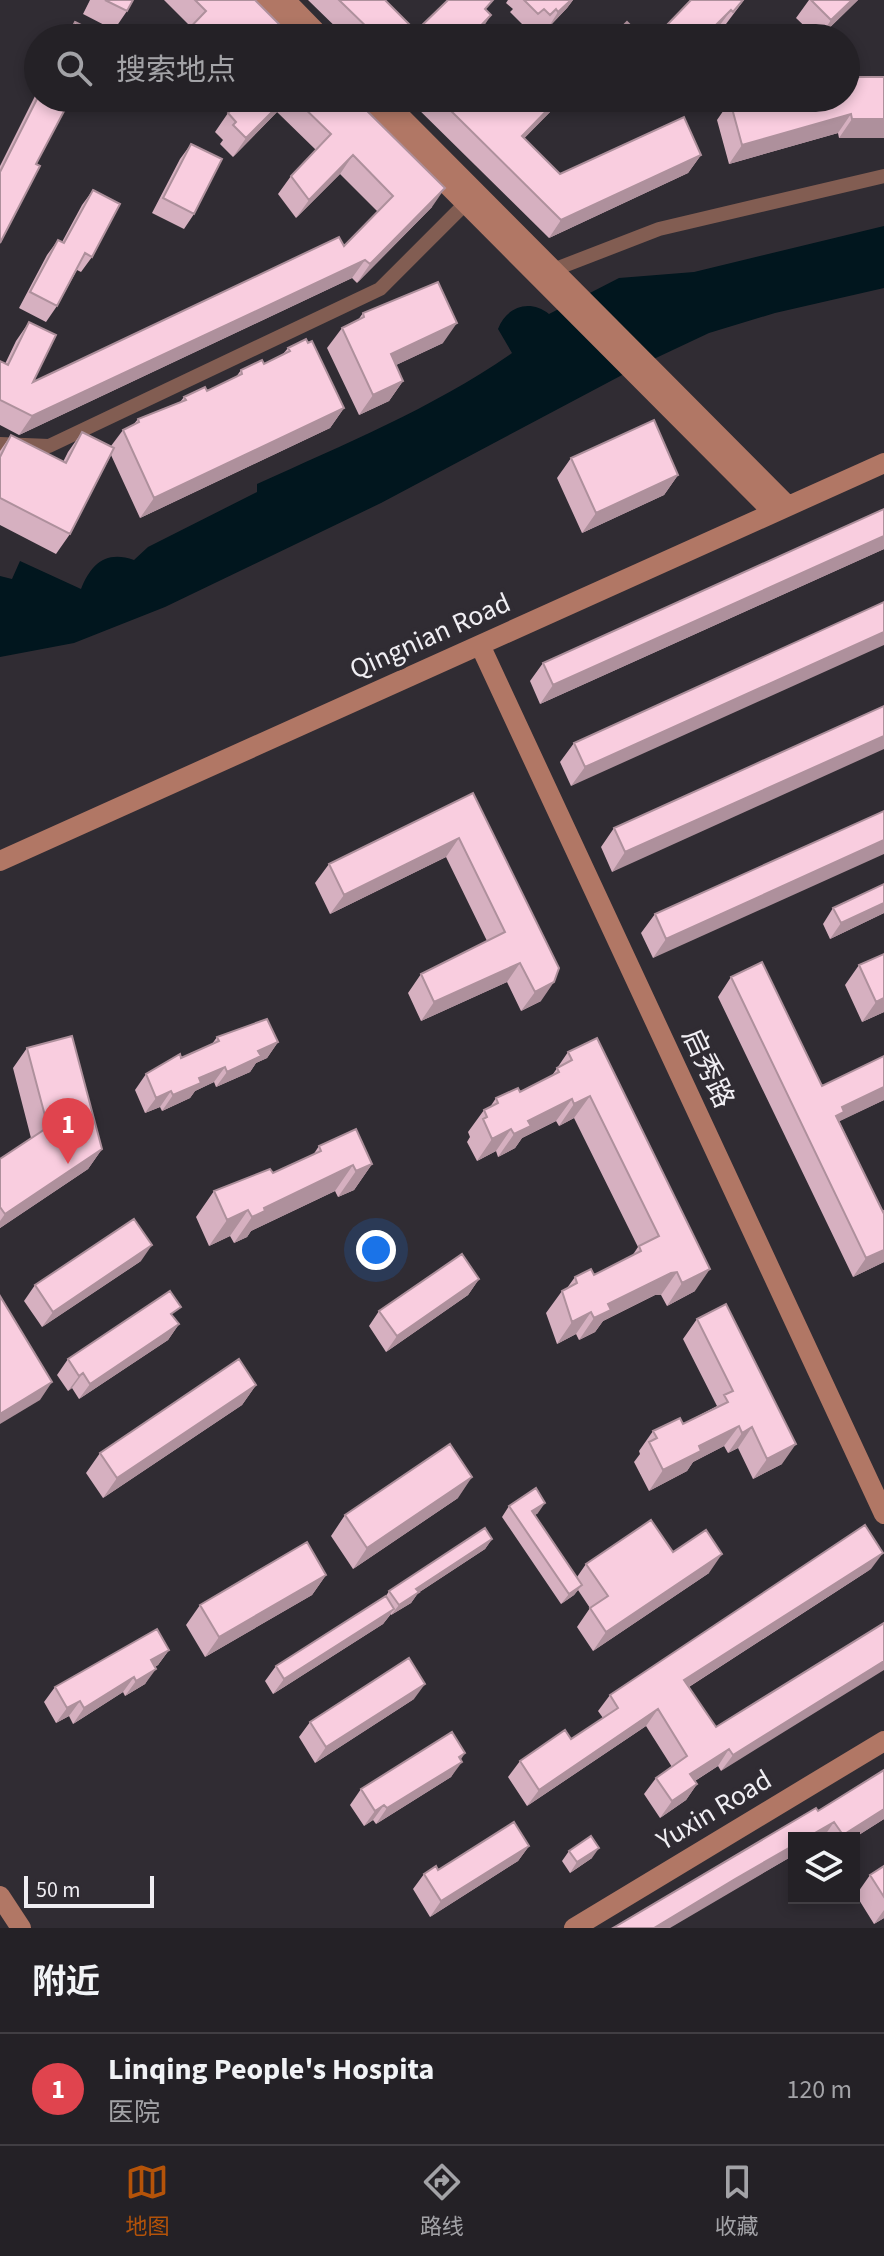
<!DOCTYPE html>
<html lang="zh">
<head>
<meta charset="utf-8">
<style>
	body { margin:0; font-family:"Source Sans 3","Noto Sans SC",sans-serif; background:#302e32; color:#f1f3f6 }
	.controls { position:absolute; right:24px; bottom:24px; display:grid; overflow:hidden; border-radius:0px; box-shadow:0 4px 12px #0003 }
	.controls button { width:72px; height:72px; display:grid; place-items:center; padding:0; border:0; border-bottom:2px solid #413e43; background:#242126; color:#f1f3f6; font:40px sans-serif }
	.scale { position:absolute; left:24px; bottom:20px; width:130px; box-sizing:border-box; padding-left:8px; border:4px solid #f0eef3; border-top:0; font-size:22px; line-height:28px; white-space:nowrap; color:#f0eef3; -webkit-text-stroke:6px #302c33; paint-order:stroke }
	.you { position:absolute; left:376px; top:1250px; width:28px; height:28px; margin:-20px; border:6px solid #fff; border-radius:50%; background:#1a73e8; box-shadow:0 0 0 12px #1a73e833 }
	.badge { display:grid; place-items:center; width:52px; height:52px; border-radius:50%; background:#b45309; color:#fff; font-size:26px; font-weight:700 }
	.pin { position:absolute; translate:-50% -66px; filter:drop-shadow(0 2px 4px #0008) }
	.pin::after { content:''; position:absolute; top:42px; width:28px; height:24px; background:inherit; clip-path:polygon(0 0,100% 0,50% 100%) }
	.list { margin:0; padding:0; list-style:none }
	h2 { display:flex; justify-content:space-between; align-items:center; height:104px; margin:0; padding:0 32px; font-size:34px }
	h2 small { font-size:26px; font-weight:400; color:#a3a3a7 }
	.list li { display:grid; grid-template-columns:52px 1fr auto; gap:24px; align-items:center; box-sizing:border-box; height:112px; padding:0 32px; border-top:2px solid #413e43 }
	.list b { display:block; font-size:30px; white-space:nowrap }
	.list p { margin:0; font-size:26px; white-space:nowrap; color:#a3a3a7 }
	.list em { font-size:26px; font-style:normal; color:#a3a3a7 }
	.icon { flex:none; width:44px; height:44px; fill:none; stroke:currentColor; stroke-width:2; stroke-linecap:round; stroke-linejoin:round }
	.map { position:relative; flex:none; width:884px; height:1928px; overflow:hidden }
	.search { position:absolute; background:#242126; box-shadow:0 4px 12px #0003; left:24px; right:24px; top:24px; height:88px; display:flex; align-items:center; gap:20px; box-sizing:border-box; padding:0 28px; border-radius:44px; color:#a3a3a7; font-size:30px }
	.sheet { height:216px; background:#242126 }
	nav { display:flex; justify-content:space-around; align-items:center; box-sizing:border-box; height:112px; border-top:2px solid #413e43; background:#242126; font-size:22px; color:#a3a3a7 }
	nav a { display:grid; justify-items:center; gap:4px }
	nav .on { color:#b45309 }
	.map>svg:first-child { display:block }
</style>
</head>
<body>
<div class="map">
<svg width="884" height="1928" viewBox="0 0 884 1928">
	<rect width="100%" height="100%" fill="#302c33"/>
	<!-- water -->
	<path fill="#01161e" d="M884 226V288L775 313 709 333 641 365 381 503 165 607 74 643 0 657V576L12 579 20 561 81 589C91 564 106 550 134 560L148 547 257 492V484C344 444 433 408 512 353L498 329C507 306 530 299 549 314L619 278 694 272Z"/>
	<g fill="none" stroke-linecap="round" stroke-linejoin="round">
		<!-- street -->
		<path stroke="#825d52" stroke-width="14" d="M553 270 659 229 884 176
			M0 444 49 446 380 289 466 203"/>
		<!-- secondary -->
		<path stroke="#b17765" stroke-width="20" d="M264 0 301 38
			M285 0 322 38
			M361 98 773 512
			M382 98 788 506
			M480 645 884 1514
			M0 861 884 463
			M0 1896 21 1928
			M574 1928 884 1741"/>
	</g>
	<!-- wall -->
	<path fill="#d6b0c0" d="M90 0H133L127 11 114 30 83 14Z
		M164 0H255L293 38H180L191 27Z
		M308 0H385L416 31 486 10 479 34 474 38H347Z
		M508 0H573L567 8 548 28 545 25 539 30 533 24 528 30 510 12 513 9 506 3Z
		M691 0H744L723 28 720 25 710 38H657L665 27Z
		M809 0H858L819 38H817L796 18Z
		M884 77V138H839L838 133 729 164 717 120 730 101Z
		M38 90 36 164 0 243V166Z
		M243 98H354L432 207 357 283 352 278 19 435 0 425V361L5 364 16 341 29 322 33 382 344 246 378 212 340 174 296 218 278 194 291 176 316 150 277 112 233 157 220 144 223 140 215 132 228 113Z
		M407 98H484L492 106 554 108 524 138 560 174 701 155 688 173 549 238Z
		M191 144 194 214 184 229 152 213 180 159Z
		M93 190 92 257 81 272 77 270 57 306 46 322 19 308 47 255 58 240 62 242 82 205Z
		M363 313 443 343 396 365 403 381 389 401 359 415 327 348 342 328 358 320Z
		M288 348 344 408 330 428 140 518 111 455 70 534 56 554 0 525V451L11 435 63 462 68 452 82 432 111 446 123 430 133 425 138 419 180 402 184 397 207 391 236 377 241 370 264 364 283 354Z
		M571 458 678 475 664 495 582 533 557 478Z
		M884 509V549L540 704 530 681 543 663Z
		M884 602 571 786 560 762 574 743Z
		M884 706 612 872 601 847 614 828Z
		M473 793 541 1001 521 1011 507 982 421 1021 408 993 421 974 487 941 446 857 330 914 315 883 329 864Z
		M884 811 653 958 641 933 655 914Z
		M884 884V913L830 939 823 924 833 908Z
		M884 954V1012L862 1022 845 985 859 965Z
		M731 977 822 1086 884 1056V1100L839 1121 883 1212 884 1211V1262L853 1277 718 997Z
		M217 1037 278 1042 267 1058 256 1063 250 1072 216 1087 214 1082 195 1091 190 1098 162 1111 160 1107 145 1113 135 1090 146 1074 212 1044Z
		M27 1048 102 1149 88 1169 0 1228V1159L31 1138 13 1068Z
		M568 1052 695 1291 667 1306 661 1295H655L603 1321 595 1332 579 1340 576 1334 557 1344 546 1313 562 1291 567 1288 575 1277 594 1275 632 1256 638 1247 574 1118 559 1126 556 1121 522 1138 515 1148 498 1157 496 1151 477 1161 467 1142 470 1137 468 1132 484 1110 490 1107 496 1098 520 1092 551 1077Z
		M319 1146 372 1164 354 1190 338 1197 335 1191 251 1231 247 1237 234 1243 230 1236 209 1246 196 1217 214 1191 273 1173 313 1155Z
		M141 1261 42 1327 24 1301 35 1285Z
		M479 1279 468 1295 386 1352 369 1326 379 1311Z
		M174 1317 179 1324 168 1340 79 1399 72 1388 68 1391 57 1375 68 1359Z
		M697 1319 782 1464 753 1479 738 1448 728 1453 724 1446 693 1462 687 1471 649 1491 634 1462 640 1454 639 1451 653 1431 683 1424 717 1406 683 1339Z
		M256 1385 242 1405 103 1498 86 1473 100 1453Z
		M458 1498 353 1569 331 1536 345 1515Z
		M509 1506 538 1513 535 1515 577 1577 586 1564 673 1552 709 1573 593 1651 577 1627 590 1608 578 1590 574 1595 561 1604 502 1517Z
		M492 1539 485 1549 418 1593 411 1603 391 1615V1614L383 1624 273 1694 265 1681 276 1666 386 1596 389 1591Z
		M871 1569 689 1687 716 1727 884 1623 721 1771 718 1766 695 1781 697 1784 686 1800 660 1818 644 1794 656 1778 672 1767 646 1726 527 1806 508 1777 520 1761 571 1739 603 1718 598 1711 610 1695Z
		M326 1575 312 1595 205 1657 186 1625 200 1605Z
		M169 1650 158 1665 155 1667 145 1684 125 1696 123 1692 73 1724 69 1716 56 1723 44 1702 55 1687Z
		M414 1699 315 1763 299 1737 310 1722Z
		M461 1760 451 1777 376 1824 373 1820 364 1826 350 1805 361 1789Z
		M818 1811 884 1819 854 1838H794V1855L723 1896Z
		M529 1846 518 1861 430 1917 413 1889 424 1874Z
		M569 1851 592 1858 570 1873 562 1861Z
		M884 1866V1918L874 1924 856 1895 870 1875Z"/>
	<!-- shaded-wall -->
	<path fill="#ae909c" d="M571 0H573L567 8 548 28 558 12Z
		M852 0H858L819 38 831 20Z
		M731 10 720 25 712 33 715 31 710 38H706L713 28Z
		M491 15 479 34 474 38H469Z
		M286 98H287L277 112 233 157 246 138Z
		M559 98H561L554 108 509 154 522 136Z
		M851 114 838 133 729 164 742 145Z
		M852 119H884V138H839Z
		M353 155 340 174 296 218 309 200Z
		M701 155 688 173 549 238 561 220Z
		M445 188 432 207 357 283 370 264Z
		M365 260 352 278 19 435 32 416Z
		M457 323 443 343 377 374 391 354Z
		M403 381 389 401 359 415 373 395Z
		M344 408 330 428 140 518 154 498Z
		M678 475 664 495 582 533 596 513Z
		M884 536V549L540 704 553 685Z
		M884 632V645L571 786 585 767Z
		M884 736V749L612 872 625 852Z
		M459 838 446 857 330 914 344 895Z
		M884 840V854L653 958 666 939Z
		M884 903V913L830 939 841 923Z
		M520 963 507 982 421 1021 434 1002Z
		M554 982 541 1001 521 1011 535 992Z
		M884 998V1012L862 1022 876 1002Z
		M278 1042 267 1058 256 1063 250 1072 216 1087 227 1072 258 1051Z
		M225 1067 214 1082 195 1091 190 1098 162 1111 173 1095 199 1078Z
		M884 1087V1100L836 1123 823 1135 842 1107Z
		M171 1091 160 1107 145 1113 156 1098Z
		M590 1096 574 1118 559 1126 574 1104Z
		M572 1099 556 1121 522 1138 515 1148 498 1157 514 1134 528 1121Z
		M511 1129 496 1151 477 1161 492 1139Z
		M102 1149 88 1169 0 1228V1221L5 1214Z
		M372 1164 354 1190 338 1197 356 1171Z
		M353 1165 335 1191 251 1231 247 1237 234 1243 252 1217 264 1208Z
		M248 1210 230 1236 209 1246 227 1220Z
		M152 1245 141 1261 42 1327 53 1312Z
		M884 1250V1262L853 1277 866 1258Z
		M710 1269 695 1291 667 1306 682 1283Z
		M677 1272 661 1295H655L603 1321 595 1332 579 1340 594 1318 608 1304 671 1273Z
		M479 1279 468 1295 386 1352 397 1336Z
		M591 1312 576 1334 557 1344 572 1322Z
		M179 1324 168 1340 79 1399 90 1384Z
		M83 1373 72 1388 68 1391 79 1376Z
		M52 1382 40 1400 0 1424V1414Z
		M256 1385 242 1405 103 1498 117 1478Z
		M739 1426 724 1446 693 1462 687 1471 649 1491 663 1470 699 1446Z
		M752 1427 738 1448 728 1453 742 1433Z
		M796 1444 782 1464 753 1479 767 1459Z
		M472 1477 458 1498 353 1569 367 1548Z
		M545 1503 538 1513 525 1522 532 1511Z
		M492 1539 485 1549 418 1593 411 1603 391 1615 399 1605 416 1589Z
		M883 1553 871 1569 673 1697 684 1680Z
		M722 1554 709 1573 593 1651 606 1632Z
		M326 1575 312 1595 205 1657 219 1637Z
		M582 1585 574 1595 561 1604 569 1594Z
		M394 1609 383 1624 273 1694 284 1679Z
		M169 1650 158 1665 140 1675 151 1660Z
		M884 1661V1670L721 1771 733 1755Z
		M156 1669 145 1684 125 1696 136 1681Z
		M134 1677 123 1692 73 1724 84 1708Z
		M425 1684 414 1699 315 1763 326 1747Z
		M80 1701 69 1716 56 1723 67 1708Z
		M658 1709 646 1726 527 1806 539 1790Z
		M729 1749 718 1766 679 1791 690 1774Z
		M465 1753 458 1764 462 1762 451 1777 376 1824 387 1808Z
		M697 1784 686 1800 660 1818 672 1801Z
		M384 1805 373 1820 364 1826 375 1811Z
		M884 1809V1819L854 1838H841L843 1835Z
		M834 1822 823 1838H806Z
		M794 1845V1855L670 1928H654L735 1879Z
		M529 1846 518 1861 430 1917 441 1901Z
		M599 1848 592 1858 570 1873 577 1862Z
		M884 1910V1918L874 1924Z"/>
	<!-- building -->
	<path fill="#f9cddf" stroke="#ae909c" stroke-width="2" d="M105 0H133L127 11Z
		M195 0H255L293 38H234L228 32 223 38H180L206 11Z
		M339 0H385L416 31 448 0H493L485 9 491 15 469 38H378Z
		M524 0H571L558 12 556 9 550 15 544 9 538 14Z
		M691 0H743L733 12 731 10 713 28 715 31 706 38H676L665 27Z
		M811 0H852L831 20Z
		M75 22 103 36 102 38H67Z
		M627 22 634 29 636 26 649 38H611Z
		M846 77H884V119H852L851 114 742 145 730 101 740 98H846Z
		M38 97V98H71L36 164 40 166 0 243V172Z
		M243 98H286L246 138 233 125 236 122 228 113Z
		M294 98H354L445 188 370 264 365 260 32 416 0 400V361L8 365 29 322 56 335 33 382 339 237 344 246 393 196 353 155 309 200 291 176 331 134Z
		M438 98H484L492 106 500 98H559L522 136 560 174 684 117 701 155 561 220Z
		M191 144 222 159 194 214 163 198Z
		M93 190 120 204 92 257 85 253 57 306 30 292 58 240 64 243Z
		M438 282 457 323 391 354 403 381 373 395 342 328 364 317 363 313Z
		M306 339 308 343 312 341 344 408 154 498 123 430 139 422 138 419 186 400 184 397 205 387 207 391 242 374 241 370 262 360 264 364 290 351 288 348Z
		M654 420 678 475 596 513 571 458Z
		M82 432 114 448 70 534 0 498V457L11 435 66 463Z
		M884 509V536L553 685 543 663Z
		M884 602V632L585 767 574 743Z
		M884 706V736L625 852 614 828Z
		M473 793 559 968 554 982 535 992 520 963 434 1002 421 974 505 932 459 838 344 895 329 864Z
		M884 811V840L666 939 655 914Z
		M884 884V903L841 923 833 908Z
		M884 954V998L876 1002 859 965Z
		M762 962 822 1086 884 1056V1087L842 1107 844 1112 836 1116 883 1212 884 1211V1250L866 1258 731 977Z
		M267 1019 278 1042 258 1051 261 1056 227 1072 225 1067 199 1078 201 1083 173 1095 171 1091 156 1098 146 1074 180 1054 181 1058 219 1041 217 1037Z
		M72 1036 102 1149 5 1214 0 1207V1159L48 1127 27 1048Z
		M597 1038 710 1269 682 1283 677 1272 671 1273 608 1304 611 1310 594 1318 591 1312 572 1322 562 1291 577 1283 575 1277 591 1269 594 1275 641 1251 639 1246 659 1236 590 1096 574 1104 572 1099 528 1121 531 1126 514 1134 511 1129 492 1139 483 1119 487 1117 484 1110 498 1103 496 1098 518 1088 520 1092 559 1072 557 1068 572 1060 568 1052Z
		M356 1129 372 1164 356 1171 353 1165 264 1208 265 1211 252 1217 248 1210 227 1220 214 1191 270 1169 273 1173 321 1151 319 1146Z
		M134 1219 152 1245 53 1312 35 1285Z
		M462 1254 479 1279 397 1336 379 1311Z
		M170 1291 181 1307 171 1314 179 1324 90 1384 83 1373 79 1376 68 1359Z
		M0 1296 52 1382 0 1414Z
		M726 1304 796 1444 767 1459 752 1427 742 1433 739 1426 699 1446 701 1451 663 1470 649 1442 657 1438 653 1431 680 1418 683 1424 728 1402 724 1395 733 1391 697 1319Z
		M239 1359 256 1385 117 1478 100 1453Z
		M450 1444 472 1477 367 1548 345 1515Z
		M536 1488 545 1503 532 1511 582 1585 569 1594 509 1506Z
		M651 1520 673 1552 706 1530 722 1554 606 1632 590 1608 608 1596 586 1564Z
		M865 1525 883 1553 684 1680 716 1727 884 1623V1661L733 1755 729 1749 690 1774 697 1784 672 1801 656 1778 687 1756 658 1709 539 1790 520 1761 565 1730 571 1739 618 1708 610 1695Z
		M485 1528 492 1539 416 1589 419 1592 399 1605 389 1591Z
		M307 1542 326 1575 219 1637 200 1605Z
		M386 1596 394 1609 284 1679 276 1666Z
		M157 1629 169 1650 151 1660 156 1669 136 1681 134 1677 84 1708 80 1701 67 1708 55 1687Z
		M409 1658 425 1684 326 1747 310 1722Z
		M452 1732 465 1753 459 1757 462 1762 387 1808 384 1805 375 1811 361 1789Z
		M884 1770V1809L843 1835 834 1822 806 1838H794V1845L735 1879 654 1928H613L816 1808 818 1811Z
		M514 1822 529 1846 441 1901 424 1874 436 1866 438 1870Z
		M591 1836 599 1848 577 1862 569 1851Z
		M884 1866V1897L870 1875Z"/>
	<g text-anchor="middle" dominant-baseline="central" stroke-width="8" stroke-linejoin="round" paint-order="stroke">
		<!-- street labels -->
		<g font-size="28" fill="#f0eef3" stroke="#302c33">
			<text transform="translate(430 636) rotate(-24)">Qingnian Road</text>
			<text transform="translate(708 1068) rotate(65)">启秀路</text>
			<text transform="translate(714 1810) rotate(-31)">Yuxin Road</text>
		</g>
	</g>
</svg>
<div class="controls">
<button><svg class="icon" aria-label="layers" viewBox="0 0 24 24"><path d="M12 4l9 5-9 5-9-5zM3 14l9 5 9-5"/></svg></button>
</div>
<div class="scale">50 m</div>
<div class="you"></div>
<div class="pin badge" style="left:68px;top:1164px;background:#e0444e">1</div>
<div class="search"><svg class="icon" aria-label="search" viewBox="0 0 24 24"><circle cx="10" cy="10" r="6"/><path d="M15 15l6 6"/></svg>搜索地点</div>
</div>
<section class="sheet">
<h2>附近<small></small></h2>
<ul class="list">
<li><span class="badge" style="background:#e0444e">1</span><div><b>Linqing People's Hospita</b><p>医院</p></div><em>120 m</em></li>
</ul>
</section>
<nav>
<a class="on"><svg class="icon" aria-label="map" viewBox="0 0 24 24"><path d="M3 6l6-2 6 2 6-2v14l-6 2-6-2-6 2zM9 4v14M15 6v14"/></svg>地图</a>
<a><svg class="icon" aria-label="directions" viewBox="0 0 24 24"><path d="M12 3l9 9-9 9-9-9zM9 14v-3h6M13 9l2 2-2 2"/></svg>路线</a>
<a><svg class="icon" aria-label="saved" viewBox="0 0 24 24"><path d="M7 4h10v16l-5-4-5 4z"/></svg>收藏</a>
</nav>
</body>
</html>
